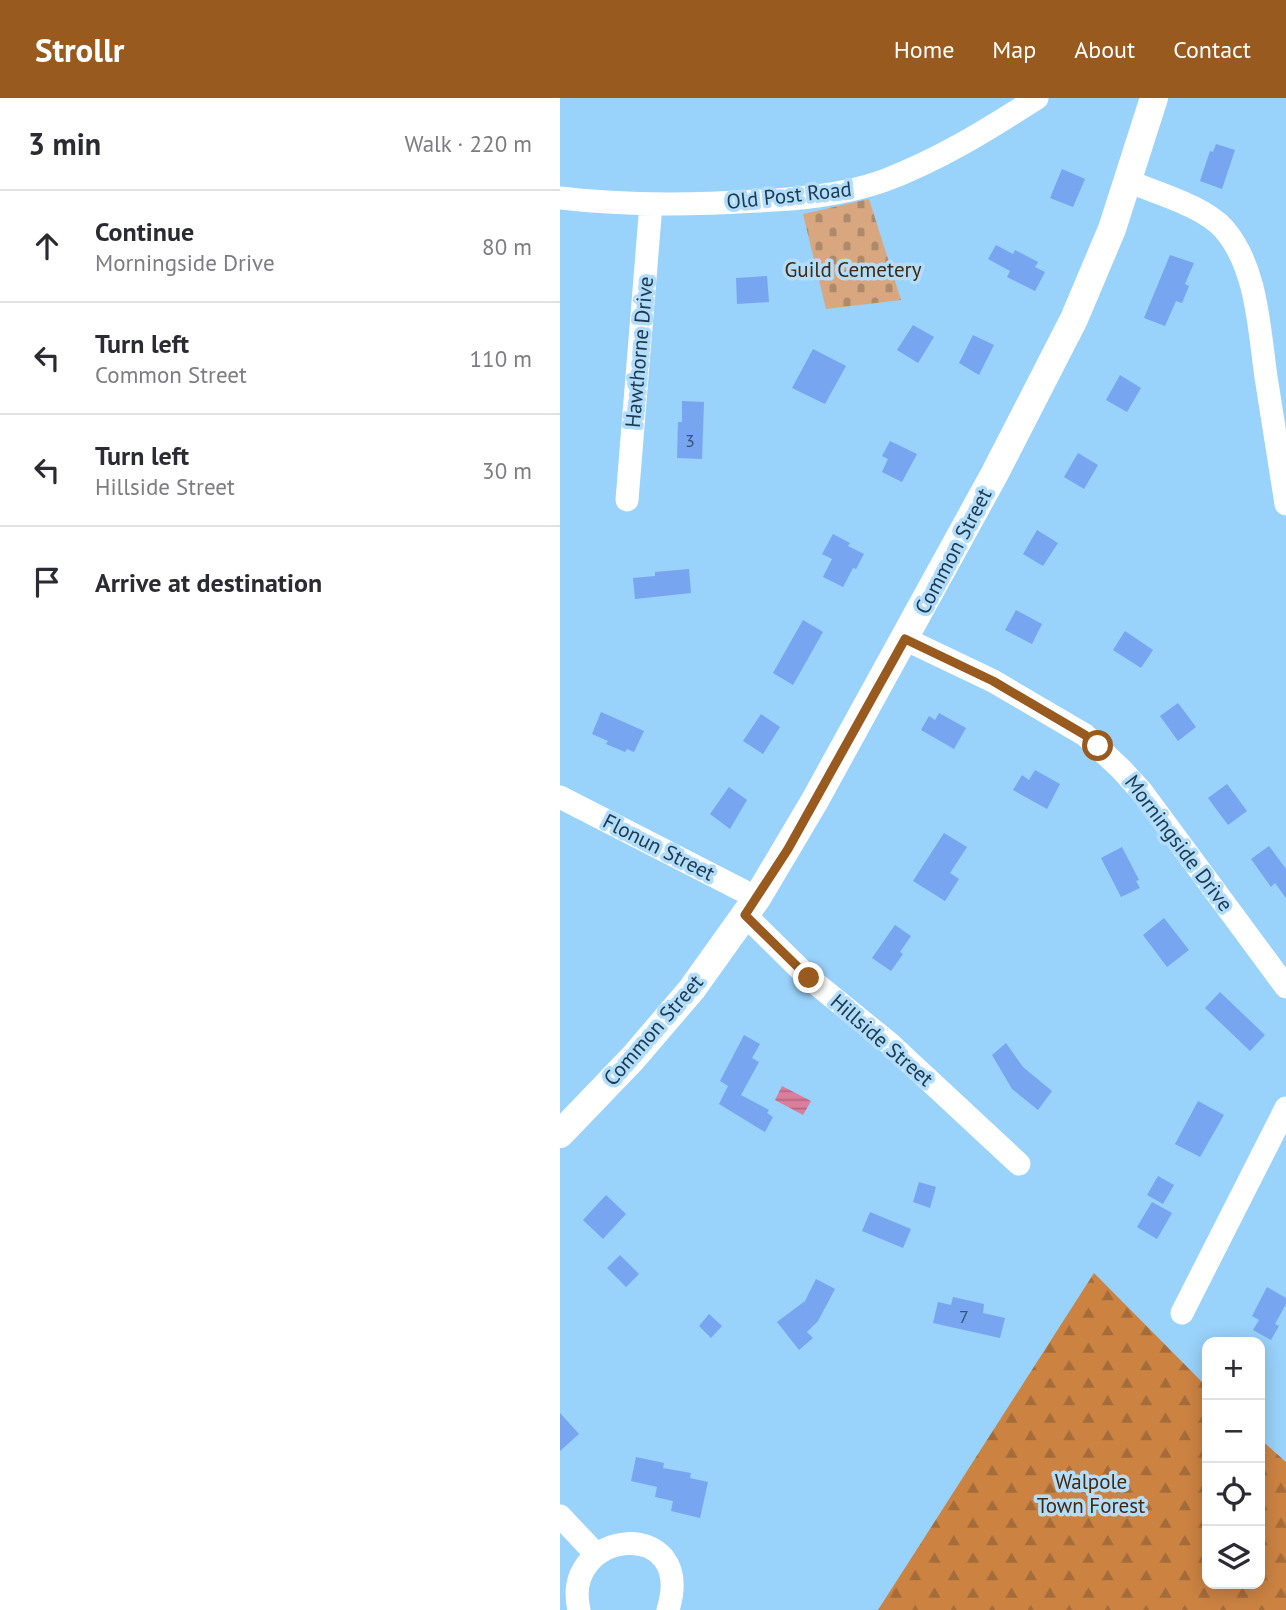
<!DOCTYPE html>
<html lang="en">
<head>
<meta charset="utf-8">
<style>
	body { margin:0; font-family:"PT Sans",sans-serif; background:#f2f2f3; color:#2b2b33 }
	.controls { position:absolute; right:21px; bottom:21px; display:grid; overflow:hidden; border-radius:14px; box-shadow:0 4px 18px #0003 }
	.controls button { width:63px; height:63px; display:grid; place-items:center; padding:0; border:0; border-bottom:2px solid #e1e1e2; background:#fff; color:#2b2b33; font:35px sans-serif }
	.stop { position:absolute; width:21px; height:21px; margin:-16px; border:5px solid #985a1f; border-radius:50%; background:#fff }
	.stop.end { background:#985a1f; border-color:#fff; box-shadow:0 2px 7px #0008 }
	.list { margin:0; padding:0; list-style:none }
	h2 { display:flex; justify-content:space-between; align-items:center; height:91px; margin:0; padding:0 28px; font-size:30px }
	h2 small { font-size:23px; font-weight:400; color:#7c7c81 }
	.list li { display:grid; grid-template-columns:46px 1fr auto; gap:21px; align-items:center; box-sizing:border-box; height:112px; padding:0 28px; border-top:2px solid #e1e1e2 }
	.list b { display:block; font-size:26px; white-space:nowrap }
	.list p { margin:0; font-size:23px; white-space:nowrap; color:#7c7c81 }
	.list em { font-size:23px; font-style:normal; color:#7c7c81 }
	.icon { flex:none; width:38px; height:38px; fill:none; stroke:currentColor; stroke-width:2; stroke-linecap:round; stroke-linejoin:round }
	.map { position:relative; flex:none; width:726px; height:1512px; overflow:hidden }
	header { display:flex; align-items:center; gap:42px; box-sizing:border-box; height:98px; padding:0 35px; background:#985a1f; color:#fff }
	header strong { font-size:33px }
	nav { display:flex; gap:38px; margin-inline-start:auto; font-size:24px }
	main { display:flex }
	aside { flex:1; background:#fff }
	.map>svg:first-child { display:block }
</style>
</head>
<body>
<header>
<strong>Strollr</strong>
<nav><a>Home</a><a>Map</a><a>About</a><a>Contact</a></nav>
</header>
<main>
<aside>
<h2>3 min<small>Walk · 220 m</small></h2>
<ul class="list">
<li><svg class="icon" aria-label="ahead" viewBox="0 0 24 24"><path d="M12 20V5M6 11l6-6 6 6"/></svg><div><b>Continue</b><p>Morningside Drive</p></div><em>80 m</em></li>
<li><svg class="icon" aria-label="left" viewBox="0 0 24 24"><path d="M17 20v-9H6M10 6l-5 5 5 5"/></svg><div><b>Turn left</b><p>Common Street</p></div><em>110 m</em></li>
<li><svg class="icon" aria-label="left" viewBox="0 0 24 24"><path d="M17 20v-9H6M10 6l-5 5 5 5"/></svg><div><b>Turn left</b><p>Hillside Street</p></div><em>30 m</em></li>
<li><svg class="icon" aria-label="arrive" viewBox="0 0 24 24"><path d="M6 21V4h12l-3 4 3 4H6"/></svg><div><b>Arrive at destination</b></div></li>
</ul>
</aside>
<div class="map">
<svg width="726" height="1512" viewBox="0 0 726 1512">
	<defs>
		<pattern id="forest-firs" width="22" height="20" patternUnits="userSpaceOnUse" patternTransform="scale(1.75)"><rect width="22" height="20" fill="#cc8342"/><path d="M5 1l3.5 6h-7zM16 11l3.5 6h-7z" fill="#a56c39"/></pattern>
		<pattern id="cemetery-stones" width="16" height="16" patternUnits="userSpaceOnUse" patternTransform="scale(1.75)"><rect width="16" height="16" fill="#d8a77f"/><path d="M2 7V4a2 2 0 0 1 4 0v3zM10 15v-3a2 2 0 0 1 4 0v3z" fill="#ae896a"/></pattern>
		<pattern id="water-rules" width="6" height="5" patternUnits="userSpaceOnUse" patternTransform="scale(1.75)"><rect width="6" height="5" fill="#db7d9b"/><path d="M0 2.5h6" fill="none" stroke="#b16781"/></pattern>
	</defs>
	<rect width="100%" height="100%" fill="#99d2fa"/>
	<!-- forest -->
	<path fill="url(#forest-firs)" d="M534 1175 647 1289V1486H700V1341L726 1364V1512H318Z"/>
	<!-- cemetery -->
	<path fill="url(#cemetery-stones)" d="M309 101 341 202 266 211 243 116Z"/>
	<!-- water -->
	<path fill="url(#water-rules)" d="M222 988 251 1003 243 1017 215 1002Z"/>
	<!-- building -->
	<path fill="#77a5f0" d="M656 46 675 52 662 91 640 83 650 53 653 54Z
		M502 71 525 81 513 109 490 100Z
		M436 147 453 156 455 152 478 164 475 169 485 174 475 193 447 179 450 173 428 161Z
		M610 157 634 165 625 186 629 188 622 205 616 203 605 228 584 220Z
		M207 178 209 204 177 206 176 180Z
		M353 227 374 239 358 265 337 252Z
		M413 237 434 247 419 277 399 265Z
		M253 251 286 268 265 306 232 290Z
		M560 277 581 290 567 314 546 302Z
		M122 303 144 304 142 361 117 360 118 324H122Z
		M330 343 357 356 342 384 322 374 328 361 322 358Z
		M518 355 538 367 524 391 504 379Z
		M477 432 498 445 483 468 463 456Z
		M273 436 290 445 288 448 304 456 296 471 293 470 283 489 263 479 272 461 262 456Z
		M129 471 131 495 75 501 73 480 95 478V474Z
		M456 512 482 526 472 546 445 532Z
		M243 522 263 534 233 587 213 575Z
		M565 533 593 552 581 570 553 552Z
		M618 605 636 629 618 643 600 618Z
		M41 614 84 633 74 654 67 651 65 654 46 646 48 643 32 636Z
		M379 615 406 630 394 651 361 632 369 618 375 622Z
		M201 616 220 629 203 656 183 643Z
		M475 672 500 686 487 711 453 692 462 677 469 682Z
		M667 686 687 713 668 727 648 700Z
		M169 689 187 702 170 731 150 716Z
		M384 735 407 749 390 775 399 781 385 803 353 783Z
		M709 748 726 771V800L715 785 711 789 691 761Z
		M562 749 579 782 576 783 580 790 561 799 541 760Z
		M604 820 629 852 607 869 583 837Z
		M335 827 351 838 340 854 343 856 331 873 312 860Z
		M660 894 705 937 690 953 645 910Z
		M184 937 200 946 192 960 199 964 181 997 209 1012 207 1015 213 1019 205 1034 159 1006 168 988 160 983Z
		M446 945 463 969 492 993 478 1012 452 991 432 957Z
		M638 1003 664 1017 640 1059 615 1046Z
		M598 1078 614 1087 603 1106 587 1097Z
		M359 1084 376 1089 370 1110 353 1104Z
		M46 1097 66 1116 43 1141 23 1122Z
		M592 1104 612 1115 597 1141 577 1129Z
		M310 1114 351 1131 343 1150 302 1133Z
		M60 1157 79 1176 66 1189 47 1170Z
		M256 1181 275 1191 258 1223 247 1234 253 1240 239 1252 217 1224 245 1203Z
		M707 1189 726 1200V1206L715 1226 719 1228 711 1242 693 1232 699 1222 692 1218Z
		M393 1199 424 1206 423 1215 445 1220 440 1240 373 1225 378 1204 391 1207Z
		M149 1216 162 1228 151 1240 139 1228Z
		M0 1315 19 1336 0 1353Z
		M76 1359 104 1365 103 1370 131 1375 130 1380 148 1384 140 1420 111 1413 113 1403 95 1399 97 1389 71 1383Z"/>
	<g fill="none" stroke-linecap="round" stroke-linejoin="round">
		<!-- minor -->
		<path stroke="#fff" stroke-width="23" d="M568 83C596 95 644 108 664 131 697 169 699 230 706 279 713 321 719 364 726 406
			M0 100C65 108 131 107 197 103 239 101 283 97 323 83 379 62 427 32 477 0
			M67 402 91 106
			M345 541 433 583 525 637 561 671 582 694 726 889
			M0 699 197 800
			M185 817 249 880 329 945 459 1066
			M622 1215 726 1010
			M0 1418 34 1454
			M19 1512C0 1430 137 1417 108 1512"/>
		<!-- major -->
		<path stroke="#fff" stroke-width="28" d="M0 1036 73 960 132 891 197 800 254 704 435 375 514 221 552 131 594 0"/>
	</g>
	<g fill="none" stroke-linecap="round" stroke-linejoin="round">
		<!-- route -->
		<path stroke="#985a1f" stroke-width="9" d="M249 880 185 817 228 751 345 541 433 583 525 637 538 648"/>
	</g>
	<g text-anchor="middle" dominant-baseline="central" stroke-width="7" stroke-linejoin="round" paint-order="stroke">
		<!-- number labels -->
		<g font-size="18" fill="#335576">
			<text x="130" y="342">3</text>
			<text x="404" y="1218">7</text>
		</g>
		<!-- street labels -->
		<g font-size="21" fill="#1c3a4e" stroke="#b3ddfc">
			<text transform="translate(229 97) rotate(-6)">Old Post Road</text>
			<text transform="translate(79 254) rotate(-85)">Hawthorne Drive</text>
			<text transform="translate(393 453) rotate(-62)">Common Street</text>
			<text transform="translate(619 745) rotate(53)">Morningside Drive</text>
			<text transform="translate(99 749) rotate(27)">Flonun Street</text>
			<text transform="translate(93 932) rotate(-49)">Common Street</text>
			<text transform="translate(322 942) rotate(41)">Hillside Street</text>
		</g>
		<!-- park labels -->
		<g font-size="21" fill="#45270a" stroke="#b3ddfc">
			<text x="293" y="171">Guild Cemetery</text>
			<text x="531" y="1383">Walpole<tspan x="531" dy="24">Town Forest</tspan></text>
		</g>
	</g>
</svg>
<div class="controls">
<button>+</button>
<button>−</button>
<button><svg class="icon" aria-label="locate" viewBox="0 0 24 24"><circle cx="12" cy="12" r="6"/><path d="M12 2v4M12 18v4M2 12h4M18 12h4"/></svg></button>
<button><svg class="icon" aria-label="layers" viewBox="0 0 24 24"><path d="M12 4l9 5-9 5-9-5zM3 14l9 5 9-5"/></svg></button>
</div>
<div class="stop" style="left:538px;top:648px"></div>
<div class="stop end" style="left:249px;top:880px"></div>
</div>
</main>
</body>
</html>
